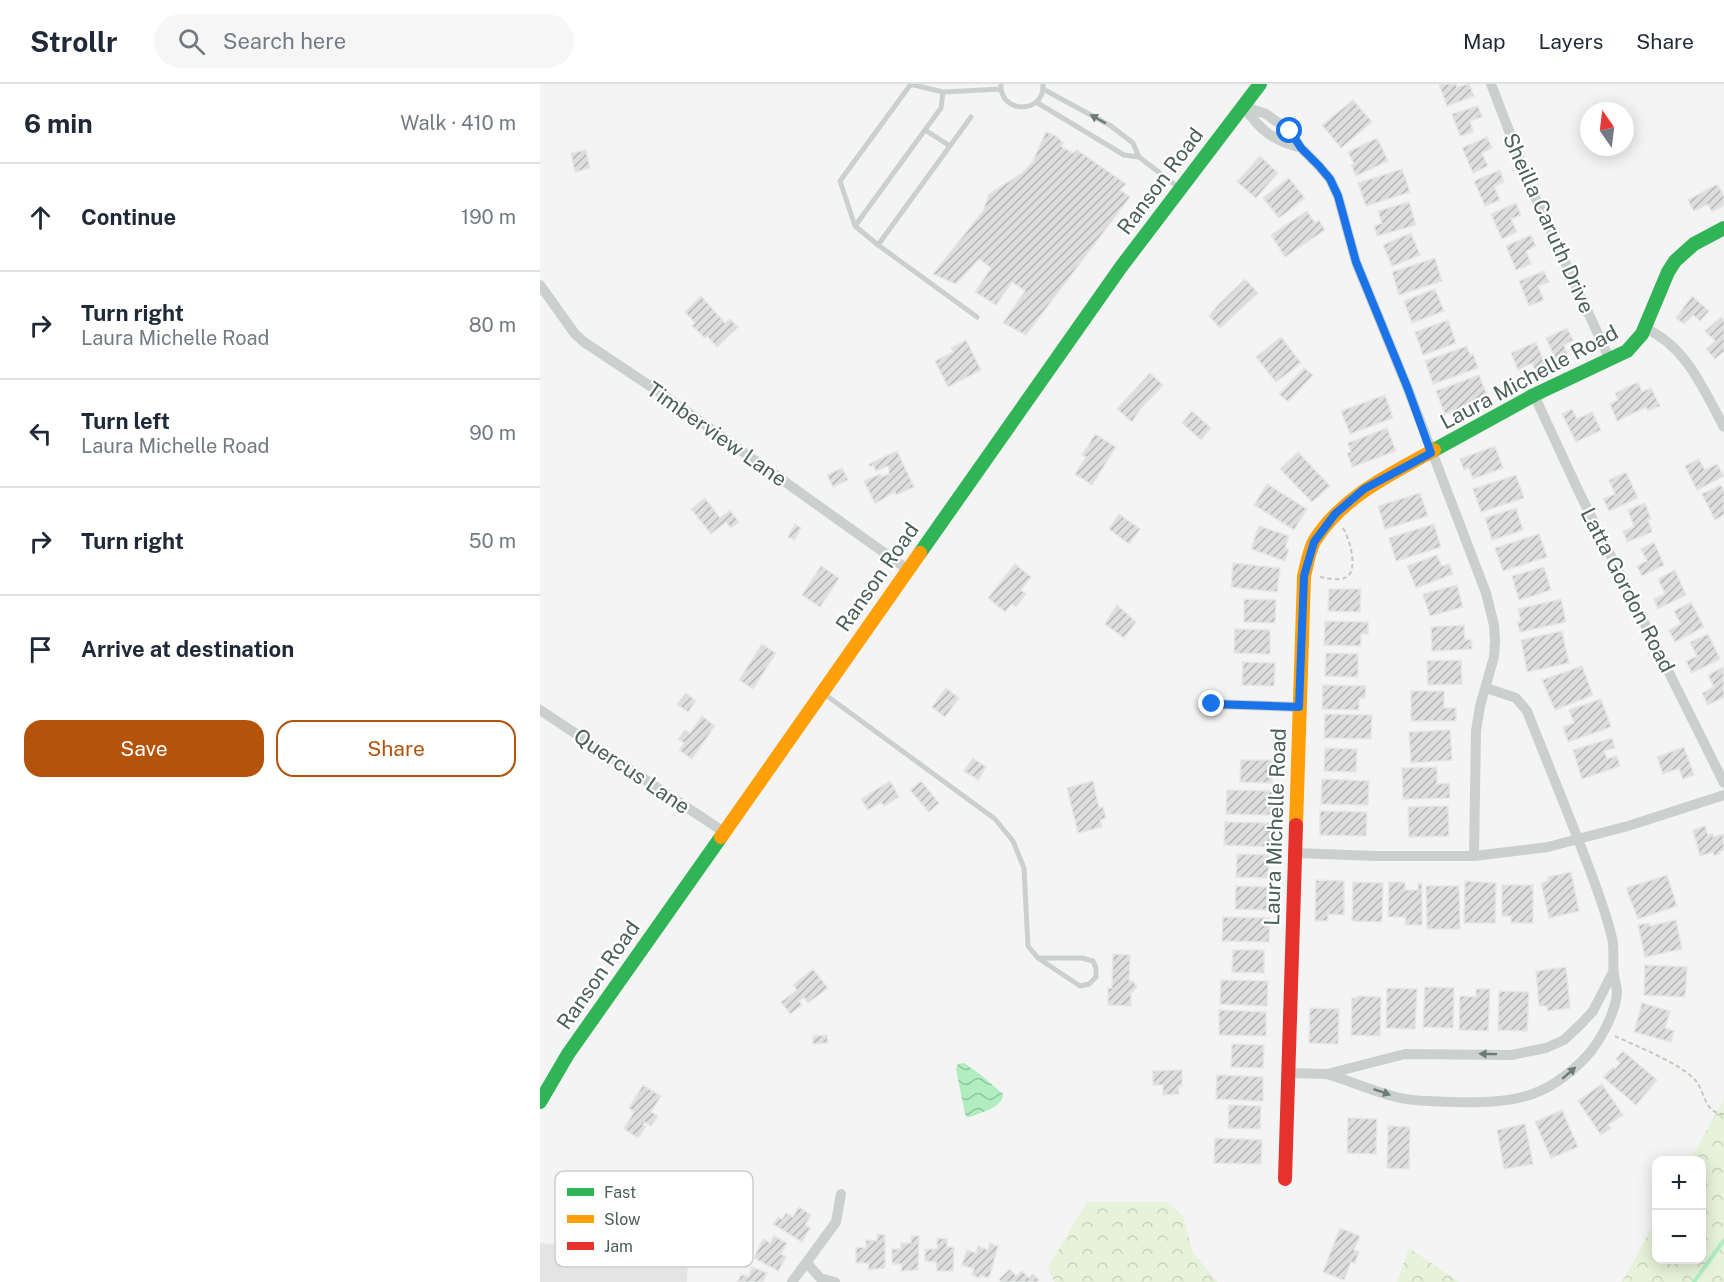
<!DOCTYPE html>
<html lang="en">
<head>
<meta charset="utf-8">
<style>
	body { margin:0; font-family:"Public Sans",sans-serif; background:#f6f6f7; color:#1f2937 }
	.controls { position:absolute; right:18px; bottom:18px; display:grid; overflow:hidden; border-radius:12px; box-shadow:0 3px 15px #0003 }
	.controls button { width:54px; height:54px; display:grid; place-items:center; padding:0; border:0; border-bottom:2px solid #e0e1e3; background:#fff; color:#1f2937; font:30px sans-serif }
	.compass { position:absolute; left:1040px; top:18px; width:54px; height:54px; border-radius:50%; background:#fff; box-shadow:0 3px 15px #0003; rotate:346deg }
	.stop { position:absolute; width:18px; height:18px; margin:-14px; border:4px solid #1a73e8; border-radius:50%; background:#fff }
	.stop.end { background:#1a73e8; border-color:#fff; box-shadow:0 2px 6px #0008 }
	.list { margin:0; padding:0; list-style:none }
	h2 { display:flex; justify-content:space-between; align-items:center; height:78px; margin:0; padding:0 24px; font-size:26px }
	h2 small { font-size:20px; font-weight:400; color:#747a83 }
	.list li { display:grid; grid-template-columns:39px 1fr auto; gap:18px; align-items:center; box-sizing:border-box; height:108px; padding:0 24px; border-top:2px solid #e0e1e3 }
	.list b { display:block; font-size:22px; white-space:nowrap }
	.list p { margin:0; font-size:20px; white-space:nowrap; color:#747a83 }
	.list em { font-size:20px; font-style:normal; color:#747a83 }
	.actions { display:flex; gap:12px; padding:18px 24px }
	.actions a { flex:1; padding:14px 0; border:2px solid #b45309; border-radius:18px; text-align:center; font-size:21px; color:#b45309 }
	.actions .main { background:#b45309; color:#fff }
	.icon { flex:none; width:33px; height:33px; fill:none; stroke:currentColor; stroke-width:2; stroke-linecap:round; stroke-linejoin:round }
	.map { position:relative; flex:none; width:1184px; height:1198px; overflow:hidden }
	header { display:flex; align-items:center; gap:36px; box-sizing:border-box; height:84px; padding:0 30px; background:#fff; border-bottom:2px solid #e0e1e3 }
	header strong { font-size:28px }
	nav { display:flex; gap:33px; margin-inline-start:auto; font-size:21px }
	.search { width:420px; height:54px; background:#f6f6f7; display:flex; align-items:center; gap:15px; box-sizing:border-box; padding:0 21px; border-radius:33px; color:#747a83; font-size:22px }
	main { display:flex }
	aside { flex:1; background:#fff }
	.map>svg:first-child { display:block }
</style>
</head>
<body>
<header>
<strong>Strollr</strong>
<div class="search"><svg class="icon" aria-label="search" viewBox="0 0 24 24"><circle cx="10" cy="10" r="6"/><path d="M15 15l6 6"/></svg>Search here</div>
<nav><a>Map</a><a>Layers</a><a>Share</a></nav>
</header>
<main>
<aside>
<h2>6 min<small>Walk · 410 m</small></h2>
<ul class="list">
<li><svg class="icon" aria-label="ahead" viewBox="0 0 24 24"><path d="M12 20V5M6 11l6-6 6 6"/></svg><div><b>Continue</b></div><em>190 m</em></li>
<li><svg class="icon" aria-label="right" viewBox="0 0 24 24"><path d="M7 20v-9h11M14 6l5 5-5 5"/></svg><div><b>Turn right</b><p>Laura Michelle Road</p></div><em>80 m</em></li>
<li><svg class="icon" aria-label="left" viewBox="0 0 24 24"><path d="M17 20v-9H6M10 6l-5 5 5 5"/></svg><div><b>Turn left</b><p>Laura Michelle Road</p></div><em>90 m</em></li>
<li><svg class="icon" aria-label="right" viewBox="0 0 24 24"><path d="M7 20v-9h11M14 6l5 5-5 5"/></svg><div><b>Turn right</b></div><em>50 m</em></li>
<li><svg class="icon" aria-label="arrive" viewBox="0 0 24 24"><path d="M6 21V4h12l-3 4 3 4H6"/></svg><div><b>Arrive at destination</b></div></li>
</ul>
<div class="actions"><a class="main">Save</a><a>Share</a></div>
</aside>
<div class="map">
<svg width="1184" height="1198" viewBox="0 0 1184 1198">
	<defs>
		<pattern id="forest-crowns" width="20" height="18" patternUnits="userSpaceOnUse" patternTransform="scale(1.5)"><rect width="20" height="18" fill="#e7f2da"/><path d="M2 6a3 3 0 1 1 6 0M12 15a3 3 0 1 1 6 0" fill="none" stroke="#c8d2bd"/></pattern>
		<pattern id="water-waves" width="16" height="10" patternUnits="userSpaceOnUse" patternTransform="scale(1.5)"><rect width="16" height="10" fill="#b0eec0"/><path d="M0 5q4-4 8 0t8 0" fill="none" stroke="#91c49f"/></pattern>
		<pattern id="building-hatch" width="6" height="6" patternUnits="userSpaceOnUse" patternTransform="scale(1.5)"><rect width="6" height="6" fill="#dcdddc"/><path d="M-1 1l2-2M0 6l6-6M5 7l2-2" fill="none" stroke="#b4b7b5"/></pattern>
	</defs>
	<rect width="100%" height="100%" fill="#f4f4f4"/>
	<!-- education -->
	<path fill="#e5e4e5" d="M0 1159 148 1176 147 1198H0Z"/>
	<!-- forest -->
	<path fill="url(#forest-crowns)" d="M1184 1015V1198H1082L1116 1136V1176H1162V1076H1150Z
		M547 1118H627L643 1132 653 1169 678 1198H515L507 1185Z
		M869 1164 919 1198H857Z"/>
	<!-- water -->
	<path fill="url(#water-waves)" d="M424 979 441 991 463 1010C463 1024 441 1028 430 1033H427L425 1030 416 985 418 980Z"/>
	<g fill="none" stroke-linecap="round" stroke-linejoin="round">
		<!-- stream -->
		<path stroke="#b0eec0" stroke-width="4" d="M1154 1198 1184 1156"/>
	</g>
	<!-- building -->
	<path fill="url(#building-hatch)" stroke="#e5e7e6" stroke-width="1.5" d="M899 0H916L917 3 929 0 934 12 907 22Z
		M813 16 832 38 801 64 782 41Z
		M938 22 942 33 930 37 933 48 920 52 912 30Z
		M506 48 516 52 523 59 522 63 533 69 537 66 586 100 580 106 590 113 486 251 463 239 485 207 472 198 456 221 435 208 451 184 439 175 416 200 393 190 443 127 449 110 482 89 492 79Z
		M947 53 952 64 942 69 948 82 933 89 922 64Z
		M837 54 848 77 816 92 811 81 814 80 808 68Z
		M46 66 50 84 35 88 31 69Z
		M720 72 738 89 716 114 697 98Z
		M862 85 870 108 826 122 818 99Z
		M960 86 964 98 954 102 960 116 945 122 934 97Z
		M749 94 765 114 739 134 723 114Z
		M1177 100 1184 112V121L1172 128 1168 120 1154 127 1148 116Z
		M869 118 876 141 837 152 834 142 842 139 838 127Z
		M976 119 981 131 971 135 977 148 962 155 951 130Z
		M767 127 775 139 779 136 785 146 745 173 731 151Z
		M871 149 880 171 852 182 843 161Z
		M991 151 996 162 986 167 991 180 976 186 966 162Z
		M895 174 902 197 859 211 852 188Z
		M1004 187 1009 198 998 202 1004 216 989 222 979 197Z
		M705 195 718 209 680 244 669 232 677 222Z
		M895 205 904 227 872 239 864 217Z
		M161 212 185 239 190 235 198 243 177 263 167 252 165 254 152 242 155 239 145 228Z
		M1152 212 1169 227 1160 237 1153 231 1144 240 1136 234Z
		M1181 233 1184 237V267L1175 275 1166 265 1175 257 1165 247Z
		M908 236 916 259 883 271 875 248Z
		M1027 244 1033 256 1024 261 1029 273 1017 278 1006 254Z
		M741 253 761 279 736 298 716 273Z
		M426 256 441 286 408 303 395 277 413 268 411 264Z
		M996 258 1007 284 996 289 992 279 978 286 971 269Z
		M927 262 930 271 933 270 938 284 893 300 885 277Z
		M764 284 773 291 748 318 739 310Z
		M610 289 623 301 601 324 592 338 577 325Z
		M939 291 948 314 905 330 896 307Z
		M1098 298 1102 308 1111 304 1120 322 1108 327 1106 323 1077 337 1070 320 1078 316 1075 309Z
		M845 311 853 334 810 350 801 327Z
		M1032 325 1037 335 1052 328 1061 346 1036 358 1022 330Z
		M652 327 671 344 661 356 642 339Z
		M847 344 856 367 812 383 807 369 811 368 808 359Z
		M555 350 576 363 552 401 535 390 546 373 542 371Z
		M955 362 963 384 933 395 929 384 924 386 920 375Z
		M357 367 374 403 356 411 355 408 351 410 335 420 324 397 340 390 342 393 349 390V385L348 382 336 387 333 381 330 383 329 380Z
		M758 368 790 402 772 418 740 385Z
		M1159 375 1165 386 1177 380 1184 392 1157 406 1145 382Z
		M302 384 308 396 293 403 287 391Z
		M1086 388 1098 414 1069 427 1063 415 1075 410 1069 396Z
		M976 391 984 414 941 428 933 405Z
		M727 400 767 425 754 446 714 421Z
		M1181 401 1184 408V431L1175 436 1162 410Z
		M880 409 888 432 845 445 838 422Z
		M165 414 180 434 190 426 199 438 191 444 186 438 171 450 151 425Z
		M1105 419 1111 435 1108 436 1112 448 1087 458 1083 447 1094 443 1088 426Z
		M976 424 983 446 952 456 945 434Z
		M579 430 600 445 589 460 569 445Z
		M255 440 261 444 254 456 248 453Z
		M894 440 901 463 856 477 849 454Z
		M719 442 749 452 745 464 749 465 745 477 711 465Z
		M999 450 1007 473 963 487 955 464Z
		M1114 458 1124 481 1102 492 1097 482 1107 477 1101 465Z
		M897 471 902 482 909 480 913 490 876 504 867 482Z
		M693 479 740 484 737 508 691 503Z
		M475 480 491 493 481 506 486 510 476 523 472 520 465 528 448 514Z
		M281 482 299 494 280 523 262 511Z
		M1004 483 1011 506 979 516 972 492Z
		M1135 486 1146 511 1118 525 1114 515 1125 510 1118 495Z
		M917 501 923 523 890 532 883 510Z
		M789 505H821L820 528 788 527Z
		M704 515 736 516 735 539 704 538Z
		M1021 515 1026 538 980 548 977 538 981 537 978 525Z
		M1151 518 1164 543 1135 558 1129 546 1141 540 1134 527Z
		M577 521 596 538 584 554 565 540Z
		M785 537 828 538V550H821V562L784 561Z
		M924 541 925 556 931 555 932 565 892 567 891 543Z
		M695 545 730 546V570L694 569Z
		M1022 547 1029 579 987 588 981 556Z
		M1168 550 1180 575 1152 589 1146 577 1157 572 1150 558Z
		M222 560 236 569 213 605 199 596Z
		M786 569 818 570V593L785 592Z
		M921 576 922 600 888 601 887 577Z
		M703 578 735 579 734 602 702 601Z
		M1042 582 1053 611 1015 626 1002 596Z
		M1183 583 1184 613 1168 621 1162 609 1174 603 1168 591Z
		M783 601 826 602 825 614H819V626L782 625Z
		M406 604 419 614 405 633 392 623Z
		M871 607H904V624H916V637H871Z
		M146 609 156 617 148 628 137 620Z
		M1061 615 1071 643 1028 658 1023 643 1034 639 1029 626Z
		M785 630 832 631 831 655 784 654Z
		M162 632 175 642 152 675 139 666 144 659 138 655 145 646 150 649Z
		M910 646 912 676 871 679 869 648Z
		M1072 654 1075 664 1064 667 1067 675 1077 672 1080 682 1042 695 1033 666Z
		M1144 663 1154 691 1143 695 1139 684 1123 690 1117 673Z
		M785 664 817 665 816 688 784 687Z
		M433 674 446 683 438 696 424 687Z
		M701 676H732V699L700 698Z
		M897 683V700L909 699 910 714 863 715 862 684Z
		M782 695 829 697 828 721 781 720Z
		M350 697 359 713 344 722 341 718 328 726 321 715Z
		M381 697 399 719 389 728 370 706Z
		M553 697 559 724 563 723 566 734 560 736 562 743 538 749 527 704Z
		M687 706 733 707V731L686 730Z
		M908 722 909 752 869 753 868 723Z
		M780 727 827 728 826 752 780 751Z
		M685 738 732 739 731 763 684 761Z
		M1165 742 1168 751 1173 750V753L1183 750 1184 766 1179 768 1180 770 1174 772 1173 768 1160 772 1153 746Z
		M697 770 729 771 728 794 696 793Z
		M1031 788 1039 827 1009 834 1001 799 1008 797V793Z
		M1127 791 1137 822 1098 835 1086 804Z
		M776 796 804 797V831L788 830V837H775Z
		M925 797 956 799 955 839H924Z
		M813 798 843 799 842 838 812 837Z
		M849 798H865V806H878V799H882V841H865L866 833H848Z
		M962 801H993V839H971V832H962Z
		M696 802 727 803V826L695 825Z
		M886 802H919L920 845H887Z
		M683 833 730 834 729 858 682 857Z
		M1136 836 1142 865 1105 873 1098 841 1109 839 1110 842Z
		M693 866H724V889L692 888Z
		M573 870 590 871 589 897H593L597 903 591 909V922L568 921V904H572Z
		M1105 881 1147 883 1145 913 1104 911Z
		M1026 883 1030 924 1007 927V922H999L996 887Z
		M273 885 288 904 268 919 264 913 259 917 262 921 250 930 241 918 257 906 253 901Z
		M681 896 728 897 727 922 680 920Z
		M885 903 914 904 913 944 883 943Z
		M847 904 877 905 875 945 846 944Z
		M936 905H950L948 947 919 946 920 912 936 913Z
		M959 907 989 908 987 947 958 946Z
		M817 912 841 913 840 952 811 951 812 914H817Z
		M1102 919 1130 927 1125 944 1134 947 1131 958 1094 948Z
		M770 924 799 925 798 960 769 959Z
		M679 926 726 928V952L679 951Z
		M287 951 288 959 273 960V952Z
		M692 960 724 961 723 984 691 983Z
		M1083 967 1117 996 1096 1021 1063 993 1073 983 1075 985 1080 979 1076 975Z
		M642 986V1002H638L639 1010 623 1011V1001H613V987Z
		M677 991 723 993V1017L676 1015Z
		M1062 1000 1083 1031 1068 1041 1071 1044 1061 1051 1038 1017Z
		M103 1001 121 1012 111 1028 118 1032 111 1042 105 1038 103 1041 106 1042 98 1054 84 1045 94 1028 89 1024Z
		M689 1021 721 1022 720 1045 688 1044Z
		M1022 1026 1038 1063 1011 1074 995 1038Z
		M808 1034 837 1035 836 1070 807 1069Z
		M985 1040 993 1080 964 1085 957 1046Z
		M848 1042 870 1043 869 1085 847 1084Z
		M675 1054 722 1056 721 1080 674 1079Z
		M259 1123 271 1131 265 1141 270 1144 262 1158 233 1140 238 1133 242 1135 246 1129 253 1133Z
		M800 1144 820 1152 814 1166 819 1168 815 1179 811 1178 804 1196 783 1188Z
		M337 1150 345 1151V1182L344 1184 328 1186 329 1179H316V1163L326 1164V1156L337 1157Z
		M234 1152 247 1159 241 1170 246 1173 238 1187 214 1174 223 1155 230 1159Z
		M371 1152H379L378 1186 361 1187 362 1180H352V1165H361V1159H371Z
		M397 1154 407 1155V1163H414L413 1187H397L396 1178 385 1177V1165H397Z
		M450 1159 458 1162 450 1191 448 1194 440 1191 439 1194 432 1191 434 1185 422 1181 427 1166 436 1169 438 1162 448 1166Z
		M212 1183 227 1189 223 1198H198L201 1190 209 1193Z
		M470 1185 476 1192 482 1187 489 1194 493 1190 499 1196 497 1198H461L459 1195Z"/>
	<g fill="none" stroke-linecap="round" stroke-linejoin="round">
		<!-- path -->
		<path stroke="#c2cabe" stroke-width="2" stroke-dasharray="4.5 3" stroke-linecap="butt" d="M780 493C788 494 801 498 808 492 818 484 809 451 802 443
			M1075 952C1096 962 1142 980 1156 997 1166 1010 1164 1029 1184 1030"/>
		<!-- lane -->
		<path stroke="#cbd0ce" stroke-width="5" d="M370 0 403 8 461 5
			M371 0 300 97 315 142 338 161 437 233
			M461 0C459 30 505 31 503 0
			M503 5 571 42 593 59 599 73
			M496 18 584 71 599 73 638 103
			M385 46 410 62
			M315 142 401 24 403 8
			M338 161 431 33
			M283 609 455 735 473 757 484 784 488 862 498 874 540 902 549 900 556 893V884L553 877 542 874H498"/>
		<!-- street -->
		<path stroke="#cbd0ce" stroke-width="10" d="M951 0 991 104 1070 276
			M703 22 726 30 750 47 761 64 779 82 790 95 798 112 816 178 868 305 946 509 954 541 955 556 954 573 940 622 936 647 934 772H836L755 769
			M703 22C721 47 732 56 761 64
			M0 201 35 250 44 258 122 310 367 485
			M1105 244C1147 263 1163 305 1184 343
			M994 311 1039 408 1184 699
			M946 604 976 614 987 627 1038 755 1088 742 1184 711
			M672 620 759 623
			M0 626 184 748
			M749 989 787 990 865 970 971 971 1006 964 1024 956 1040 941 1053 927 1073 888
			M787 990C810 997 832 1007 856 1013 875 1018 895 1017 914 1018 972 1019 1005 1016 1046 973 1060 958 1076 928 1077 908 1077 902 1074 896 1074 890 1072 878 1075 866 1072 854 1064 820 1050 787 1038 755L1008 763 934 772
			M267 1179 280 1194 295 1198
			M252 1198 296 1138 301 1110"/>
		<!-- fast -->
		<path stroke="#30b455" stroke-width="14" d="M894 366 994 311 1087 267 1102 250 1128 188 1135 177 1154 160 1184 144
			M380 469 581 183 720 0
			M0 1018 28 970 181 753"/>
		<!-- slow -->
		<path stroke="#ff9f0a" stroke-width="14" d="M756 741 764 492C767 481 769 466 775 456 803 412 850 391 894 366
			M181 753 380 469"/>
		<!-- jam -->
		<path stroke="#e5322d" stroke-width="14" d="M745 1095 756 741"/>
	</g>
	<!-- one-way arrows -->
	<defs><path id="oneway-solid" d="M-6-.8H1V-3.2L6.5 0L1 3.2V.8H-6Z" transform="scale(1.5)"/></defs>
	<g fill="#6b7c74">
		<use href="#oneway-solid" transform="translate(558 35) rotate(-151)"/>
		<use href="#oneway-solid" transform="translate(948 970) rotate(-179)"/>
		<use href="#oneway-solid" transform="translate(1029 989) rotate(-41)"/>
		<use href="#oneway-solid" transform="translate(842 1008) rotate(19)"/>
	</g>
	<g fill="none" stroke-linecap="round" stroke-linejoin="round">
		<!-- route -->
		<path stroke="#1a73e8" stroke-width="8" d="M672 620 759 623 764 492 774 458 795 430 824 405 891 369 868 305 816 178 798 112 790 95 779 82 761 64 750 47"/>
	</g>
	<g text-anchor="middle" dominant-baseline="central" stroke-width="4.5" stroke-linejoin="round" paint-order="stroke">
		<!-- street labels -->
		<g font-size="21" fill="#4b6056" stroke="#fff">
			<text transform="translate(620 97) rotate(-53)">Ranson Road</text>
			<text transform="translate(1009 139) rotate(66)">Sheilla Caruth Drive</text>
			<text transform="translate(989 293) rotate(-28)">Laura Michelle Road</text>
			<text transform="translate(177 350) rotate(35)">Timberview Lane</text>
			<text transform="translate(337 493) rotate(-55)">Ranson Road</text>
			<text transform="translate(1088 506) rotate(63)">Latta Gordon Road</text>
			<text transform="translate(92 687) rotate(34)">Quercus Lane</text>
			<text transform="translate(735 743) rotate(-88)">Laura Michelle Road</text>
			<text transform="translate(58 891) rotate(-55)">Ranson Road</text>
		</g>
	</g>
	<!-- legend -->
	<rect x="15" y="1087" width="198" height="96" rx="9" fill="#fff" stroke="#c9cfcc" stroke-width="1.5"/>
	<rect x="27" y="1104" width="27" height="8" fill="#30b455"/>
	<rect x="27" y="1131" width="27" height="8" fill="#ff9f0a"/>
	<rect x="27" y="1158" width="27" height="8" fill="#e5322d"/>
	<g font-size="16" fill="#4b6056">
		<text x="64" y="1114">Fast</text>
		<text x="64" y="1141">Slow</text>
		<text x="64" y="1168">Jam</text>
	</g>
</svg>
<div class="controls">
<button>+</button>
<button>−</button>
</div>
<svg class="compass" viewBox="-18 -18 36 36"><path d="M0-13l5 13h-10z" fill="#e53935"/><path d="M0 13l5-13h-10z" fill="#747a83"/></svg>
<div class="stop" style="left:750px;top:47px"></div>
<div class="stop end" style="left:672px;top:620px"></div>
</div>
</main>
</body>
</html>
